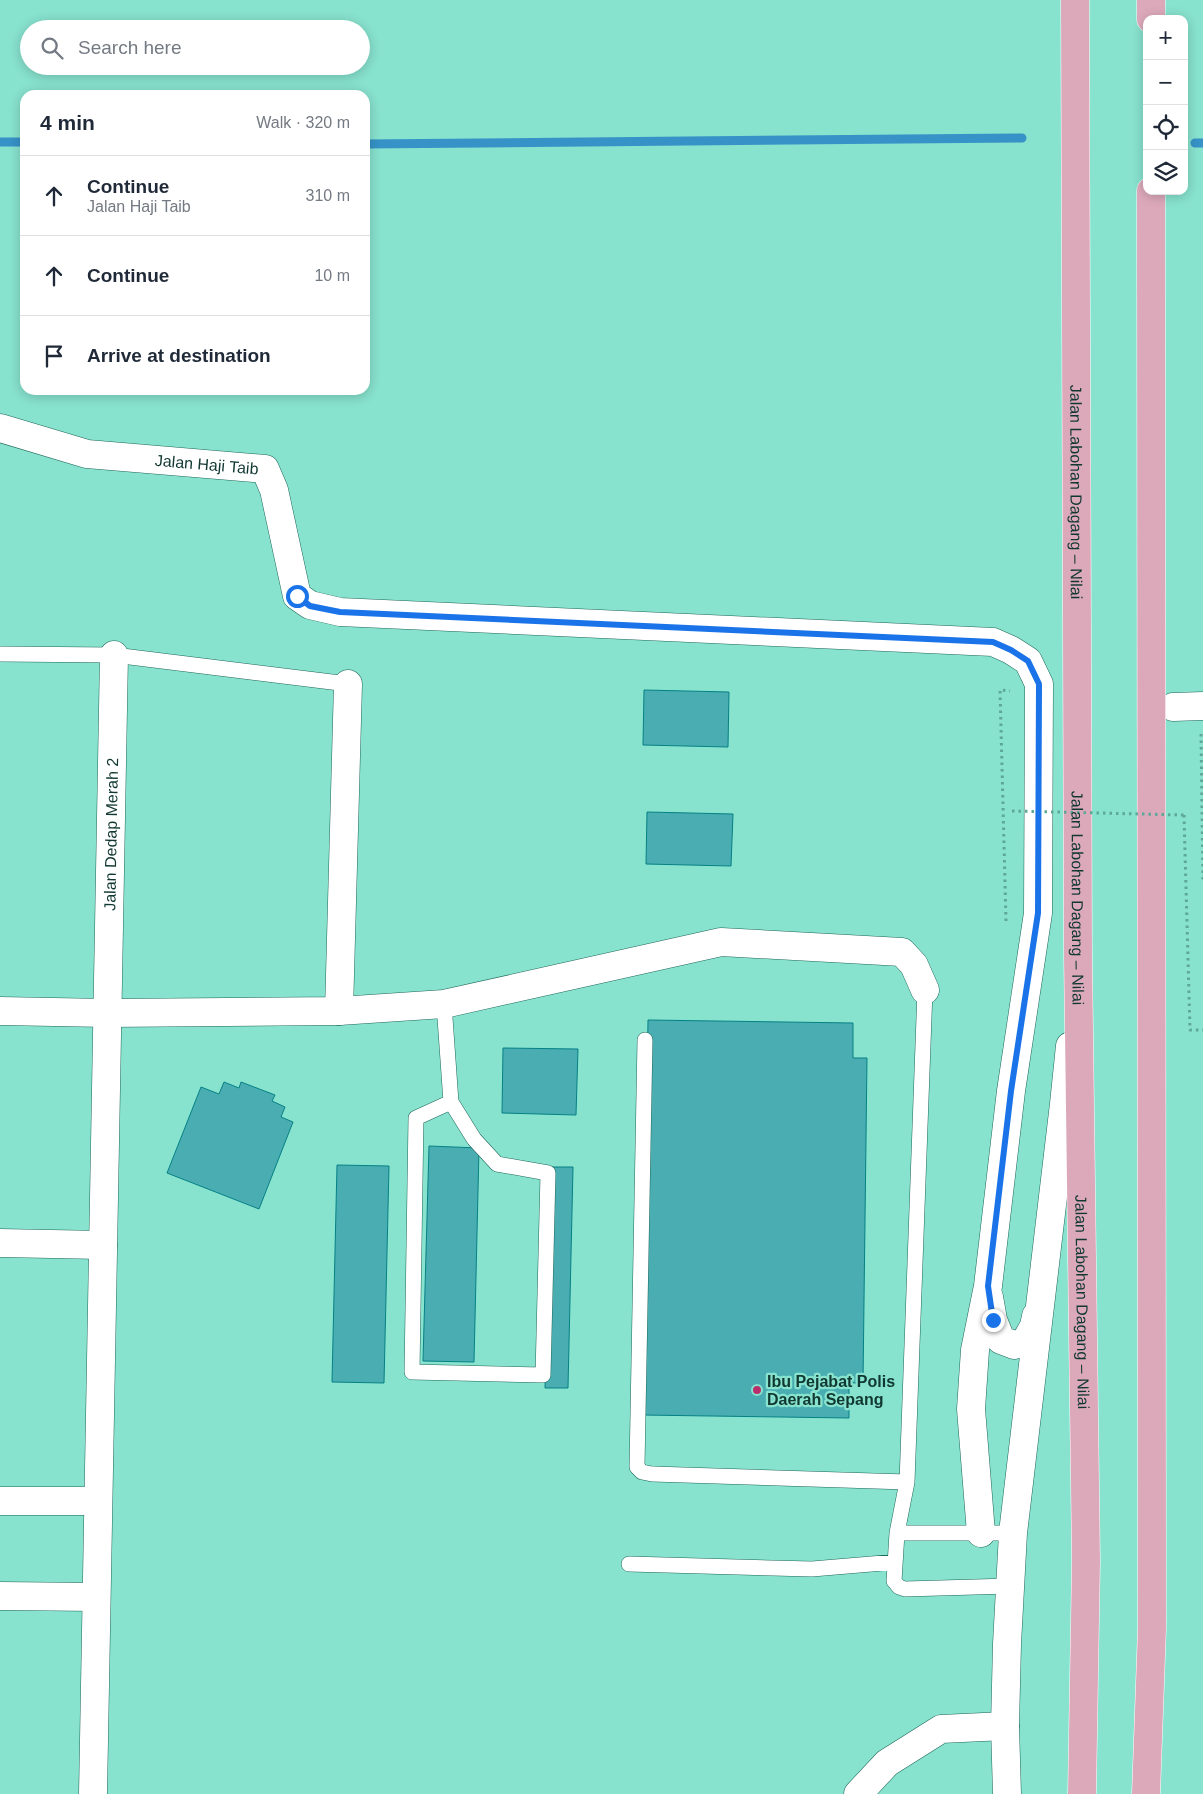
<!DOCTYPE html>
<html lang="en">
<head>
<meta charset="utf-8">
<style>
	body { margin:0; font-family:Helvetica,sans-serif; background:#f2f2f3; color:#1f2937 }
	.controls { position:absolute; right:15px; top:15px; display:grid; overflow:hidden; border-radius:10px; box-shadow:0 2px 12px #0003 }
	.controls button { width:45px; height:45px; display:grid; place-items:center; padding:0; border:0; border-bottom:1px solid #e0e1e3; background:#fff; color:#1f2937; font:25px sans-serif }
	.stop { position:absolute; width:15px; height:15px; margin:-11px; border:4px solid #1a73e8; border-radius:50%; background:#fff }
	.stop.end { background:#1a73e8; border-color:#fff; box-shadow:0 1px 5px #0008 }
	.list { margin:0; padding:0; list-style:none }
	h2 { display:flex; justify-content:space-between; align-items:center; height:65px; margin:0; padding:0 20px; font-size:21px }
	h2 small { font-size:16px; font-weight:400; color:#747a83 }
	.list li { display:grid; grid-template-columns:32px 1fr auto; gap:15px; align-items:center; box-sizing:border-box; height:80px; padding:0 20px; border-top:1px solid #e0e1e3 }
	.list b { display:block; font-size:19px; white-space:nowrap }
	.list p { margin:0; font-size:16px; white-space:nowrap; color:#747a83 }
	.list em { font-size:16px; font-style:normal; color:#747a83 }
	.icon { flex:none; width:28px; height:28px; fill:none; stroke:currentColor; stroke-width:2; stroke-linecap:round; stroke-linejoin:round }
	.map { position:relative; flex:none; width:1203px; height:1794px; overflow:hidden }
	.search { position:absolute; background:#fff; box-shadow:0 2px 12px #0003; left:20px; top:20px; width:350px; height:55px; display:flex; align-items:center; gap:12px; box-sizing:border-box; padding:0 18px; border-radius:28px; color:#747a83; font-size:19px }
	.panel { position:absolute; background:#fff; box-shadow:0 2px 12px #0003; left:20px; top:90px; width:350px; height:305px; border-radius:15px }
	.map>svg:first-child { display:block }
</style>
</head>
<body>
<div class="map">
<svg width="1203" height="1794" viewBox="0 0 1203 1794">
	<rect width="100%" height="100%" fill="#87e2ce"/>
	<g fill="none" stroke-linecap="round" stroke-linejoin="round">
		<!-- stream -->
		<path stroke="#3692c7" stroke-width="9" d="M0 142H25
			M1195 143H1203
			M365 144 1022 138"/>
	</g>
	<!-- building -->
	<path fill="#49adb1" stroke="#068185" d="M644 690 729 692 728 747 643 745Z
		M647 812 733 814 731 866 646 864Z
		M648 1020 853 1023V1058H867L863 1383H849V1418L642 1415Z
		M503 1048 578 1049 576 1115 502 1113Z
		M224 1082 239 1088 241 1082 275 1095 272 1101 285 1107 281 1117 293 1122 259 1209 167 1173 201 1087 219 1094Z
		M429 1146 479 1148 474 1362 423 1361Z
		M337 1165 389 1166 384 1383 332 1382Z
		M551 1167H573L568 1388H545Z"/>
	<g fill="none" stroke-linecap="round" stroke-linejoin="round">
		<defs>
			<path id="service" d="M0 654 114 655 348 684
				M925 990 907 1482 897 1533 894 1581 899 1587 905 1589 1010 1586
				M444 1004 451 1102 474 1139 497 1164 548 1173 543 1375 412 1372 416 1118 451 1102
				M645 1040 637 1467 642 1472 652 1474 907 1482
				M897 1533H1013
				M629 1564 812 1569 895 1562"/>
			<g id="minor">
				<path id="s1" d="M0 428 87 454 265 469 274 490 297 596 310 605 340 612 993 642 1011 650 1028 661 1039 684 1038 913 1011 1091 988 1286 975 1350 971 1409 981 1533"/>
				<path d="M1173 707 1203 706"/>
				<path d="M0 1011 107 1013 339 1011 444 1004 721 942 902 952 914 965 925 990"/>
				<path d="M339 1011 348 684"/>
				<path d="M0 1243 103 1245"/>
				<path d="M989 1297 993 1320 1001 1340 1014 1345 1025 1342 1034 1326 1036 1316"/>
				<path d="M0 1501H98"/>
				<path d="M0 1596 96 1597"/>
				<path id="s2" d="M93 1794 114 655"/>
				<path d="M858 1794 887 1763 941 1729 1005 1726"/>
				<path d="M1007 1794 1005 1726 1007 1644 1013 1533 1064 1104 1070 1046"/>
			</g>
			<g id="primary">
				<path id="s3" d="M1075 0 1078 956 1086 1561 1082 1794"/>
				<path d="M1151 0V19"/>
				<path d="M1146 1794 1152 1628 1151 191"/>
			</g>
		</defs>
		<!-- service casing -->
		<use href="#service" stroke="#1e675a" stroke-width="16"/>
		<!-- minor casing -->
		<use href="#minor" stroke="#1e675a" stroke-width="29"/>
		<!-- primary casing -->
		<use href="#primary" stroke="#fff" stroke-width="29"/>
		<!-- path -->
		<path stroke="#5ea797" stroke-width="3" stroke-dasharray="2.5 4" stroke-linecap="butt" d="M1201 734 1203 880
			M1184 815 1190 1030H1203
			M1006 921 1000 690 1010 691"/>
		<!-- service -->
		<use href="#service" stroke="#fff" stroke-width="15"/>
		<!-- minor -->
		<use href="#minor" stroke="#fff" stroke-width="28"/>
		<!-- primary -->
		<use href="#primary" stroke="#dca9bb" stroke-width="28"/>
		<!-- path-bridge -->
		<path stroke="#5ea797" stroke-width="3" stroke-dasharray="2.5 4" stroke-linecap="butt" d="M1012 811 1184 815"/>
	</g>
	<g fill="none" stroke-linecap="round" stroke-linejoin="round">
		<!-- route -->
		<path stroke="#1a73e8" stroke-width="6" d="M297 596 310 606 340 612 993 642 1011 650 1028 661 1039 684 1038 913 1011 1091 988 1286 993 1320"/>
	</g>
	<!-- markers -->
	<circle fill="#b92f6c" stroke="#87e2ce" stroke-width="2" cx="757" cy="1390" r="5"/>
	<g text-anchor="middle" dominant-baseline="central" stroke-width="4.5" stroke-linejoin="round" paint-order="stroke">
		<!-- street labels -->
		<g font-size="16" fill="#103730" stroke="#87e2ce">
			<text stroke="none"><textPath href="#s1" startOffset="211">Jalan Haji Taib</textPath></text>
			<text stroke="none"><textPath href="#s3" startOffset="492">Jalan Labohan Dagang ‒ Nilai</textPath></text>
			<text stroke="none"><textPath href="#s2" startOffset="960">Jalan Dedap Merah 2</textPath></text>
			<text stroke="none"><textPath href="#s3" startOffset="898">Jalan Labohan Dagang ‒ Nilai</textPath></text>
			<text stroke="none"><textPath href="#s3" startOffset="1302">Jalan Labohan Dagang ‒ Nilai</textPath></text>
		</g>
		<!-- poi labels -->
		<g font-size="16" font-weight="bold" fill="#103730" stroke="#87e2ce" text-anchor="start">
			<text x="767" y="1381">Ibu Pejabat Polis<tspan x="767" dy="18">Daerah Sepang</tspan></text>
		</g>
	</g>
</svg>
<div class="controls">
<button>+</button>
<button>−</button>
<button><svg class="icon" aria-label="locate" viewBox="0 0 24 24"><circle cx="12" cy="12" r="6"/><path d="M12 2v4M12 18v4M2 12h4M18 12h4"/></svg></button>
<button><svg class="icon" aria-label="layers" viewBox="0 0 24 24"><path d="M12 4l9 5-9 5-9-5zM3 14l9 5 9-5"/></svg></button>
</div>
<div class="stop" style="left:297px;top:596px"></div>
<div class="stop end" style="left:993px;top:1320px"></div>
<div class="search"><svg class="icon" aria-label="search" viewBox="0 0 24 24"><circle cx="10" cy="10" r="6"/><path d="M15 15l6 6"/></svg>Search here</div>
<section class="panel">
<h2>4 min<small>Walk · 320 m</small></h2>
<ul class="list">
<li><svg class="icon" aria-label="ahead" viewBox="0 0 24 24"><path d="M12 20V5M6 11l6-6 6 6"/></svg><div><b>Continue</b><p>Jalan Haji Taib</p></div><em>310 m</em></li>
<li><svg class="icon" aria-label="ahead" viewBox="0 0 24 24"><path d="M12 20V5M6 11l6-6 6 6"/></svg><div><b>Continue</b></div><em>10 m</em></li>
<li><svg class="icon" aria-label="arrive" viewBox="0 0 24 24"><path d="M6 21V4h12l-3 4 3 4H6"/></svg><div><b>Arrive at destination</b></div></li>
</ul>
</section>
</div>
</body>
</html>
